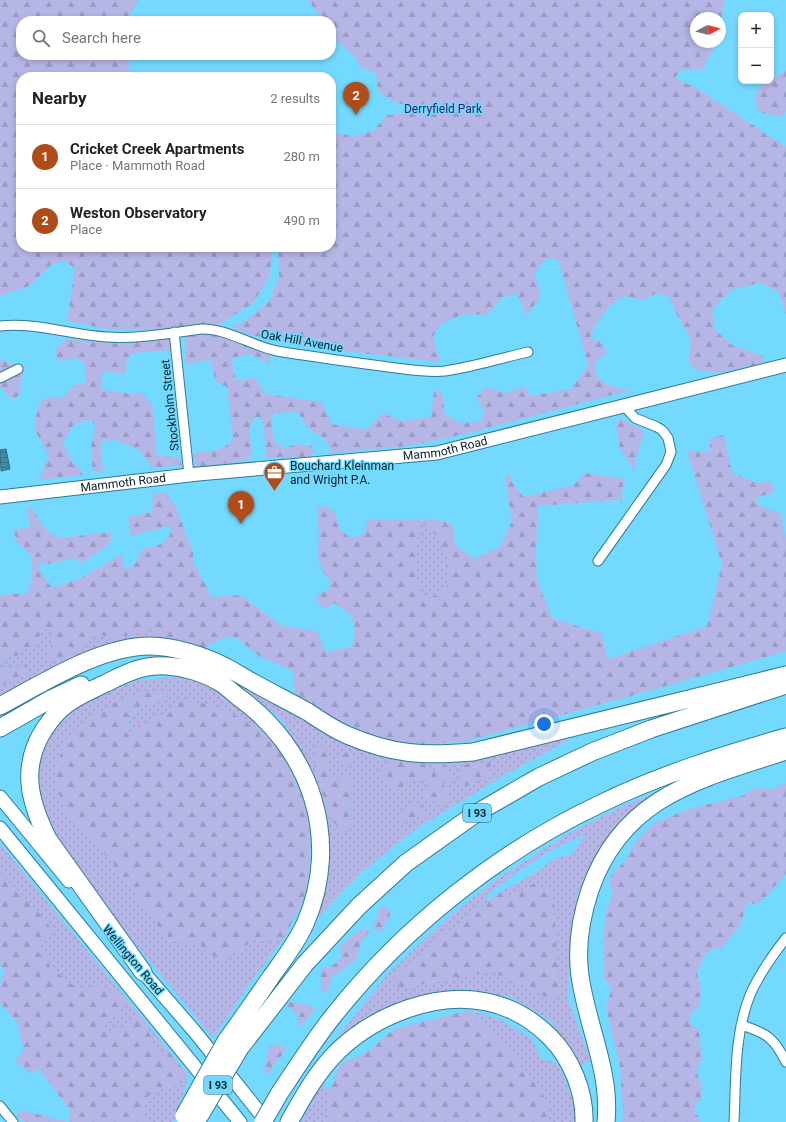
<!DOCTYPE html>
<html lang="en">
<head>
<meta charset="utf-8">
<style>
	body { margin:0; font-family:Roboto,sans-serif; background:#f6f6f6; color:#222 }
	.controls { position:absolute; right:12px; top:12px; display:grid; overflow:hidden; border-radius:8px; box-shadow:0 2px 6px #0003 }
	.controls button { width:36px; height:36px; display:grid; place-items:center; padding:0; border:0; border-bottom:1px solid #e0e0e0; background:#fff; color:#222; font:20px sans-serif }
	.compass { position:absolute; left:690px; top:12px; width:36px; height:36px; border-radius:50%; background:#fff; box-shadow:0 2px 6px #0003; rotate:83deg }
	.you { position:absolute; left:544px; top:724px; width:14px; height:14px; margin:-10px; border:3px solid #fff; border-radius:50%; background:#1a73e8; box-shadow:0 0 0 6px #1a73e833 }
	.badge { display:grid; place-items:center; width:26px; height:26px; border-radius:50%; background:#b04c19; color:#fff; font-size:13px; font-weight:700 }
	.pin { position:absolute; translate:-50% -33px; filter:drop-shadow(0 1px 2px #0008) }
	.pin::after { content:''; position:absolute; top:21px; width:14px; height:12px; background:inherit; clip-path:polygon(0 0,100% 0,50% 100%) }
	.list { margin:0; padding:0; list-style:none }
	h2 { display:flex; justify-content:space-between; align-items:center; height:52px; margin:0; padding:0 16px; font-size:17px }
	h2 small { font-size:13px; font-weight:400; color:#767676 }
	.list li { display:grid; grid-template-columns:26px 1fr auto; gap:12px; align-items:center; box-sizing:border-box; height:64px; padding:0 16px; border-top:1px solid #e0e0e0 }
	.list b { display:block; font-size:15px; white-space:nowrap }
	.list p { margin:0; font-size:13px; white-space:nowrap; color:#767676 }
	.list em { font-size:13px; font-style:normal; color:#767676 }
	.icon { flex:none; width:22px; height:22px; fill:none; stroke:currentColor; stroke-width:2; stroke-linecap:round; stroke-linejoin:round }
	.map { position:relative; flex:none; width:786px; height:1122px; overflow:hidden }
	.search { position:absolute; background:#fff; box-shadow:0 2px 6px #0003; left:16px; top:16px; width:320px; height:44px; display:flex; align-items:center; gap:10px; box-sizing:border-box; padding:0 14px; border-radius:16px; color:#767676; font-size:15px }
	.panel { position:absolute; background:#fff; box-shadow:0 2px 6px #0003; left:16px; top:72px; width:320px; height:180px; border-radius:16px }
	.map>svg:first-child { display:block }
</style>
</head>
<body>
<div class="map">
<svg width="786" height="1122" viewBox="0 0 786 1122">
	<defs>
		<pattern id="grass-dots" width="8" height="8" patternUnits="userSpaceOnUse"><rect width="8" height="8" fill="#b5b6e6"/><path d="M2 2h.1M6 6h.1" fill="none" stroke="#9a9cc6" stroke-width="1.8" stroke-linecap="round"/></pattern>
		<pattern id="forest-firs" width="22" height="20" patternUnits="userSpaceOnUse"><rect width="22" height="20" fill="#b5b6e6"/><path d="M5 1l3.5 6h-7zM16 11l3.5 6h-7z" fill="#9a9cc6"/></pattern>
		<pattern id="water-rules" width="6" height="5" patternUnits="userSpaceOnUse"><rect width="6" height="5" fill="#428ba5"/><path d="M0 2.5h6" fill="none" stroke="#357187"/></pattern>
	</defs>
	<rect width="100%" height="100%" fill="#74d9fe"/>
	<!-- grass -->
	<path fill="url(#grass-dots)" fill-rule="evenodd" d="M422 519H424L423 524 440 539 447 558V588L426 600 416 582 414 558Z
		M42 624 54 632 50 650 44 662 60 658 72 659 79 648 93 635 107 636 149 625 174 642 152 640 0 698V687L29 672 27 664 11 669 1 668 0 659 19 655 22 651 38 641Z
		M166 652 203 661 333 735 384 758 460 761 550 741 570 739 503 776 417 828 358 875 315 921 324 888 321 801 307 763 283 721 258 700 233 682 177 660 137 655ZM330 751C325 763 326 772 338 779L347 777 355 788 350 797 351 821 325 800 314 764 317 757ZM392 761C403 762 415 761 426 764L428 771 451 778 443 786 440 804 424 799 428 783 413 777 394 789 387 783Z
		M181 677 213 687 257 718 265 732 234 715 171 711 155 718 149 726 140 725 133 732 125 735C131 707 141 705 163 691L140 693 114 702 62 749 54 778 66 813 112 862 169 941 198 943 220 962 253 941 284 938 250 983 213 1038 115 919 75 864 51 828 38 797 36 774 39 755 53 728 80 703 138 680Z
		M660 791 661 792 582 890 578 891 569 964 568 999 590 1060 579 1067 551 1021 511 997 477 992 410 1004 324 1054 387 975 452 914 497 879 568 834 619 808ZM588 834 584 837 571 855 556 858 534 874 502 891 514 896 534 883 551 999 490 971 400 989 395 975 459 923 488 901 487 895C515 873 554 844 588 834Z
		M0 844 139 1014 124 1027 108 1032 104 1022 120 1013 99 986 81 991 50 967 40 942 52 933 47 921 0 872Z
		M470 1010 499 1019 532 1039 541 1059 557 1063 566 1082 573 1101 577 1102 578 1122H549L548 1102 526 1071 498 1039Z
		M145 1021 170 1053 157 1054Z
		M189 1076 173 1122H150L143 1112 150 1092 182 1083Z
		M322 1084 330 1091 325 1122H301Z"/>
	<!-- forest -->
	<path fill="url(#forest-firs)" d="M0 0H138L126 21H21V55H128L130 77H21V247H270L272 258 269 277 253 303 218 325 147 330H112L67 321 75 268 64 261 52 264 29 286 0 296Z
		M308 0H725L720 24V18H696V42H716L703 69 681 70 675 78 698 89 786 147V314L778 291 759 283 731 290 712 309 715 330 732 345 763 356 764 363 716 373 694 369 688 361 691 339 678 317 669 296 657 293 643 300 624 296 610 305 594 327 590 338 601 342 607 353 595 361 597 378 611 386 631 390 465 434 408 446 332 453 326 440 307 427 298 412 273 413 271 423 274 441 285 448 297 444 313 446 311 457 266 458 264 429 261 417H255L249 429 252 455 246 461 195 467 194 453C208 451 224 452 233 439L227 387 216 382 210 360 186 364 185 335 212 332 238 343 271 352 269 363 249 354 231 358 236 380 255 378 265 394 321 402 332 424 367 430 382 413 402 421 431 417 434 390 442 393 445 414 460 423 480 422 485 412 476 398 486 387 505 393 524 387 531 396 571 389 588 365 559 262 554 257 543 261 534 275C544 296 540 298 526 316L517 293 502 298 487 315 464 314 441 324 433 336 440 362 299 346 247 334 231 327 244 322 269 301 279 276 278 247H331V133L357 136 374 130 387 115 418 112V105C397 105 395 103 378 91L376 73 360 67C356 52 338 47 332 33 330 30 331 25 331 21H323Z
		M786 70V110C786 110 783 115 783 115 780 117 761 113 759 111 754 106 756 91 760 86 762 83 767 81 771 81V80Z
		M171 337 172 350 132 353 127 360 125 374 102 371V390L135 394 141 392 152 405 157 455 180 458 181 465 152 468 138 449 112 439 100 443 103 472 93 471 91 445 96 426 89 419 73 425 63 442 70 459 82 472V475L40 480 43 468 49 457 34 428 38 406 43 399 64 397 74 385 86 383 84 363 76 358 58 361 55 350 66 339 125 344Z
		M0 360 25 366 21 381 19 396 11 399 0 387Z
		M619 418 640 428 644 434 635 460 636 472 620 449 616 427Z
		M724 435 732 473 757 483 771 481 774 493 757 497 758 505 781 514 786 544V651L659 688 467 741 434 744H409L376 737 334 718 296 695 293 686V671L259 656 236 638H222L203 649 154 636 149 625 143 632 113 639 107 636 93 635 79 648 72 659 60 658 43 662 50 650 54 632 43 624 38 641 22 651 19 655 0 659 1 668 11 669 27 664 29 672 0 687V595L27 593 32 581V556L17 542 13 529 30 528 27 507H31C39 519 45 534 60 538L111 532 110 544 83 562 72 558 50 564 41 562 38 568 52 588 79 579 122 554 124 569 132 567 143 549C158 546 171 543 172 525L131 536 128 517 152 512 153 494 166 492 176 508 193 553 194 564 212 597 240 595 282 626 317 631 325 652 352 647C357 621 357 618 334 603L323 609 316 600 318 595 329 589V579L322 570 318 560 319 534 317 508 326 506 334 512 340 529 350 538 364 534 368 519H422L414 558 416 582 427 600 447 588V558L440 539 423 524 424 519 444 521 452 524 455 545 474 559 500 547 512 521 505 478 510 472 512 481 523 497 573 485 585 473 625 479 622 491V503L617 500 538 506 536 552 537 581 552 618 583 628 601 633 608 659 707 626 722 564 687 451 710 452V438Z
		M163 691 167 694 169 699 136 708 128 720 125 734 133 732 140 725H149L155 718 171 711 176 702C199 699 219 707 240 718 248 722 259 726 266 732 284 750 301 788 307 813 312 835 311 875 304 897 299 911 290 925 284 938L253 941 220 962 198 943 169 941 112 862 66 813 54 778 62 749 73 731 114 702 140 693Z
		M320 746 328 747 330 751C325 763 326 772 338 779L347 777 353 778 355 788 350 797 351 821 348 833 339 831 329 812 323 808 325 800 314 764 317 757 316 749Z
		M349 751 353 755 354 764C348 767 344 766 338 763V756L342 752Z
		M392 761C403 762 415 761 426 764L428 771 434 772 436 765 442 763 450 770 451 778 443 785 449 791 447 801 440 804 424 799 428 783 413 777 406 781 402 790 394 789 379 778 382 766Z
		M490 763 491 767 489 775 466 787 458 780 465 764Z
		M786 783V873L763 900 754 904 749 902 744 910 742 922 722 948 712 949 705 955 697 973 701 990 698 1008 691 1012 689 1023 698 1029 700 1039 701 1059 696 1072 701 1081V1100L696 1102 694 1113 699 1117V1122H622L623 1108 620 1066 610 1025 606 1006 611 991 604 976 603 944 606 911 613 894 609 883 613 873 625 861 635 842 654 823 689 809 742 796 755 788 772 789Z
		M419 805 424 806 425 815 404 822 400 817C401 806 410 806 419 805Z
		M0 872 47 921 52 933 40 942 50 967 81 991 99 986 118 992 126 1003 120 1013 104 1022 108 1032 124 1027 139 1014 145 1021 157 1054 170 1053 189 1076 182 1083 150 1092 143 1112 150 1122H70V1110L38 1068 31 1074 15 1061 24 1050 17 1022 0 1003V986L4 970 0 965Z
		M534 883 553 890 559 996 551 999 490 971 400 989 394 985 395 975 459 923 502 891 514 896Z
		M380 908H388L390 915 381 931 373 929Z
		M365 928 369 932 361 942 356 960C347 965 341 972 332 977L327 993 321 991V967C331 968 337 964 342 955L339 952C342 940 355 934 365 928Z
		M289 1002 309 1005 315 1009 299 1028 297 1014 287 1006Z
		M470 1010 498 1039 526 1071 548 1102 549 1122H325L330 1091 340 1064 366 1053 394 1029Z
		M279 1044 286 1049 267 1075 264 1071 269 1047Z
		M22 1110 67 1122H23L17 1115Z"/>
	<!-- water -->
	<path fill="url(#water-rules)" stroke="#2e6c81" d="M6 449 10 469 1 471 0 450Z"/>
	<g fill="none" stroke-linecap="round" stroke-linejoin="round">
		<defs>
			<path id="minor" d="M0 326C37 322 70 335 107 337 138 339 170 333 201 329 226 328 252 346 277 351 313 357 351 362 388 367 407 369 426 373 445 371 473 367 501 358 528 352
				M174 332 189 475
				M0 378 18 369
				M598 561 666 465 671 452 668 438 662 430 657 427 635 418 624 406
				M741 1025C767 1033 774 1038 786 1062
				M0 1106 13 1122
				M734 1122C736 1080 734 1035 750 995 759 974 772 956 786 938"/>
			<g id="secondary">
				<path id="s1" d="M0 497 198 474 437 453 786 365"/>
				<path d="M0 797 69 881"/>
				<path d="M0 828 240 1122"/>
				<path d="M137 965 195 1032 267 1122"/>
			</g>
			<path id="motorway" d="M0 706C43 683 100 646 150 646 174 646 205 656 226 667 235 672 245 678 254 683 272 693 290 702 308 712 320 720 333 729 347 735 393 755 424 756 473 752L786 675
				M0 728 51 699 81 685
				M143 972 48 839C29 801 20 766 45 728 50 721 56 713 62 708 74 697 90 691 104 684 125 674 142 664 167 666 184 667 204 673 219 682 226 686 231 691 237 696 311 748 342 840 305 924 296 944 283 960 271 977 256 999 241 1020 226 1041
				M240 1048 305 964 359 906 406 863 475 814 539 777 592 752 651 729 786 685
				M279 1094C297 1067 314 1040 334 1015 404 927 498 852 600 804 659 775 723 755 786 737
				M289 1122C303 1097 318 1070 339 1050 376 1015 436 991 487 1002 511 1007 533 1020 550 1037 571 1058 585 1092 584 1122
				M606 1122C611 1071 587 1026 580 976 576 947 581 917 590 890 623 795 701 779 786 751"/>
		</defs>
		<!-- minor casing -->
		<use href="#minor" stroke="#2c7b95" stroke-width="11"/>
		<!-- secondary casing -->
		<use href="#secondary" stroke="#2c7b95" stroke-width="15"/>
		<!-- motorway casing -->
		<use href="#motorway" stroke="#2c7b95" stroke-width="19"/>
		<!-- minor -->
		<use href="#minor" stroke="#fff" stroke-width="9"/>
		<!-- secondary -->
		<use href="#secondary" stroke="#fff" stroke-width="13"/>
		<!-- motorway -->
		<use href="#motorway" stroke="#fff" stroke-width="17"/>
		<defs>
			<path id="motorway-bridge" d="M184 1116 226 1041
				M196 1122 240 1048
				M263 1122 279 1094"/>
		</defs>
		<!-- motorway-bridge casing -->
		<use href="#motorway-bridge" stroke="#2c7b95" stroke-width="19" stroke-linecap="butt"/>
		<!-- motorway-bridge -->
		<use href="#motorway-bridge" stroke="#fff" stroke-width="17"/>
	</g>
	<!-- icons -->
	<defs>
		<symbol id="office-pin" viewBox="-11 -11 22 30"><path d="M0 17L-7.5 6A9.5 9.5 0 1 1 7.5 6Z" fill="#b04c19" stroke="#74d9fe"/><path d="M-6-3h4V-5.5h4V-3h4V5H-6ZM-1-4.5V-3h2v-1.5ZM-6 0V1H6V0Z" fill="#fff"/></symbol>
	</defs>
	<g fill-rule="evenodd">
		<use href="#office-pin" x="262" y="460" width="25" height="34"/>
	</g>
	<g text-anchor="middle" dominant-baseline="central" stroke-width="3" stroke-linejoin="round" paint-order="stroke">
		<!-- shield labels -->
		<g fill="#74d9fe" stroke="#24596c" stroke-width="1">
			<rect x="463" y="804" width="28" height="18" rx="3"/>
			<rect x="204" y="1076" width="28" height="18" rx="3"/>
		</g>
		<g font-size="11" font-weight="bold" fill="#01222d">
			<text x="477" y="813">I 93</text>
			<text x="218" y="1085">I 93</text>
		</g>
		<!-- park labels -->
		<g font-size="12" fill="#2b2264" stroke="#74d9fe">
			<text x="443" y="109">Derryfield Park</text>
		</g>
		<!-- street labels -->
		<g font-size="12" fill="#01222d" stroke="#74d9fe">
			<text transform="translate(302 341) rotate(10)">Oak Hill Avenue</text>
			<text transform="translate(170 405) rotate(-96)">Stockholm Street</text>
			<text stroke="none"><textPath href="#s1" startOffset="448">Mammoth Road</textPath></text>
			<text stroke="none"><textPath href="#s1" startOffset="124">Mammoth Road</textPath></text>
			<text transform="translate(133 960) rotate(50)">Wellington Road</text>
		</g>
		<!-- poi labels -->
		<g font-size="12" fill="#01222d" stroke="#74d9fe" text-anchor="start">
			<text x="290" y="466">Bouchard Kleinman<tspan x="290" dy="14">and Wright P.A.</tspan></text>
		</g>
	</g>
</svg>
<div class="controls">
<button>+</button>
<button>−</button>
</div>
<svg class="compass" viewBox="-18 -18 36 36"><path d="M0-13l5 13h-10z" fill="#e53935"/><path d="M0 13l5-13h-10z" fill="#767676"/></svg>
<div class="you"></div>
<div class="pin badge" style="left:241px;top:524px">1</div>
<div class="pin badge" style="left:356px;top:115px">2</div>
<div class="search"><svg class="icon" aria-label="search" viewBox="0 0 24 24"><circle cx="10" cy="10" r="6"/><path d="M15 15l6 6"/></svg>Search here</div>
<section class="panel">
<h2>Nearby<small>2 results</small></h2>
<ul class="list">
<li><span class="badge">1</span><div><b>Cricket Creek Apartments</b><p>Place · Mammoth Road</p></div><em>280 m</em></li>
<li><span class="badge">2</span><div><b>Weston Observatory</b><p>Place</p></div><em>490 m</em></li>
</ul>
</section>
</div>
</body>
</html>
